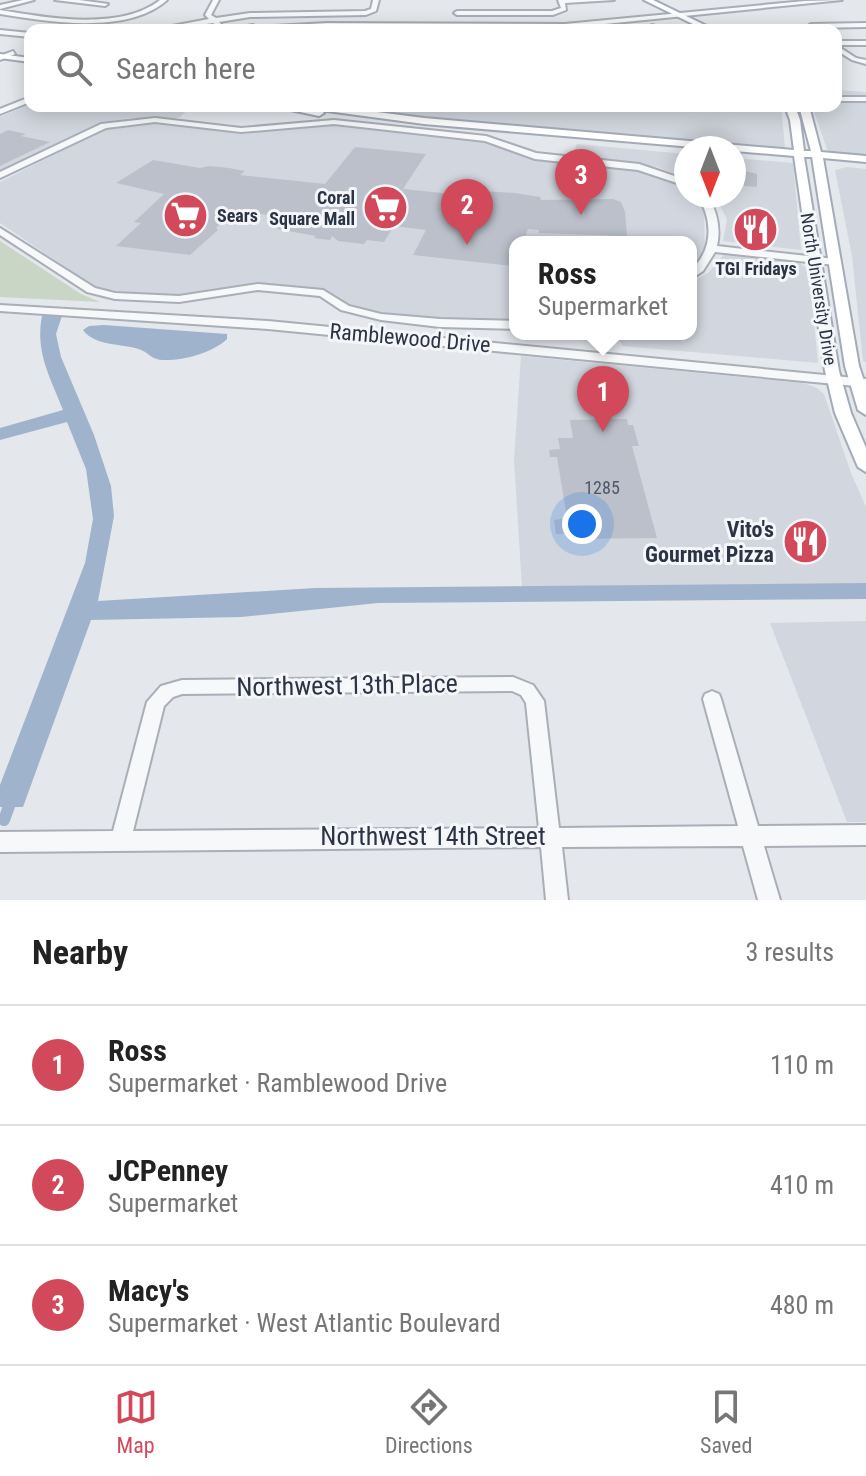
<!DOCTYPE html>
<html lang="en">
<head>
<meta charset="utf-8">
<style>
	body { margin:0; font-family:"Roboto Condensed",sans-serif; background:#f6f6f6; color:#222 }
	.compass { position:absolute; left:674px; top:136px; width:72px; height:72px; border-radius:50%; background:#fff; box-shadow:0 4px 20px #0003; rotate:180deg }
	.you { position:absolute; left:582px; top:524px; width:28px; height:28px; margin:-20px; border:6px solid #fff; border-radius:50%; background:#1a73e8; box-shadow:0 0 0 12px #1a73e833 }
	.badge { display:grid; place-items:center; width:52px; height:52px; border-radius:50%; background:#d1495b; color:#fff; font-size:26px; font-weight:700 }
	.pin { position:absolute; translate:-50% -66px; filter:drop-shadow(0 2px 4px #0008) }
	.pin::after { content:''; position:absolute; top:42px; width:28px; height:24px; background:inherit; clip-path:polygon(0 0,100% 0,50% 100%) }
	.popup { position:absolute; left:509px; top:236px; width:188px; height:104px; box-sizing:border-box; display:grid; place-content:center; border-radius:16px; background:#fff; filter:drop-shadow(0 2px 6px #0005); font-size:26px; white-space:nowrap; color:#767676 }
	.popup b { font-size:30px; color:#222 }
	.popup::after { content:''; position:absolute; left:50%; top:100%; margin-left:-16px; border:16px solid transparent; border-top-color:#fff }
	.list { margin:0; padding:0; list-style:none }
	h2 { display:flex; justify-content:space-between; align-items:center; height:104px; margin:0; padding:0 32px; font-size:34px }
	h2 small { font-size:26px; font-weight:400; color:#767676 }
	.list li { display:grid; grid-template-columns:52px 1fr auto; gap:24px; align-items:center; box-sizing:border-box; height:120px; padding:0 32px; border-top:2px solid #e0e0e0 }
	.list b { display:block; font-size:30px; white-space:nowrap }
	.list p { margin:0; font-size:26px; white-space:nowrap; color:#767676 }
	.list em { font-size:26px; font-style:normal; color:#767676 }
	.icon { flex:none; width:44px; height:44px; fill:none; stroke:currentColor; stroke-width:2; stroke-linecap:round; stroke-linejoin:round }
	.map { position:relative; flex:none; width:866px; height:900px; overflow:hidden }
	.search { position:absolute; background:#fff; box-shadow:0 4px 20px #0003; left:24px; right:24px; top:24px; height:88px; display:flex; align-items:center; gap:20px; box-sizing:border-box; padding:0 28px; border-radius:16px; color:#767676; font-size:30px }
	.sheet { height:464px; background:#fff }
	nav { display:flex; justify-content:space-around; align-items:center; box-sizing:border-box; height:112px; border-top:2px solid #e0e0e0; background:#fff; font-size:22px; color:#767676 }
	nav a { display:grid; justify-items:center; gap:4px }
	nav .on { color:#d1495b }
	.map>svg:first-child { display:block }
</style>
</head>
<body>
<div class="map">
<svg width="866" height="900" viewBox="0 0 866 900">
	<rect width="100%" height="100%" fill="#e4e7ec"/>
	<!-- built -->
	<path fill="#d2d6de" d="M836 90 866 92V155L828 152 812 106H836Z
		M30 104V106H191L180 117 172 119 131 118 95 126 0 171V117Z
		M334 106H781L785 148 438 119Z
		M147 123 251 132 323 123 481 140 526 157 632 168 682 184 686 188V196H695L704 210 705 252 691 269V242H515V322L492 323 372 314 354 308 319 289 263 283 188 296 112 293 95 287 0 223V182L107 128Z
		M577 144 686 154V179L657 167 572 157Z
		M734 158 793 163 801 250 723 241 727 219 715 196H734Z
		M847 167 866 169V362L863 361 852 256 835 170Z
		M725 253 798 261 809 271 818 363 623 346 615 334H691V283L709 272Z
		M521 356 803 383 817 388 824 394 851 473 866 507V585L522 587 514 460Z
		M866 621V822H847L770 623Z"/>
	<!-- green -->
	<path fill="#c9d6c5" d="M0 241 81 294 100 302 0 297Z"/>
	<!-- water -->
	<path fill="#9fb4cc" d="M42 316H62L56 334 61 357 94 435 111 486 114 516 98 601 315 588 866 583V599L378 603 241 617 91 620 23 807H0V785L85 563 93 519 86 469 67 422 0 440V428L63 410C50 377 35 352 42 316Z
		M104 325 227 334V339C213 353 182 361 163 360 152 360 149 353 141 350 124 343 95 347 83 330L89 326Z"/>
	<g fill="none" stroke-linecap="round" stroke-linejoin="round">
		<!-- canal -->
		<path stroke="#9fb4cc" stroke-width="12" d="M4 820 12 798"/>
	</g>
	<!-- building -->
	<path fill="#bbc0ca" d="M8 130 26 134 21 136 50 142 0 166V134Z
		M355 147 426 154 403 189 452 194 466 190 515 193 540 197 541 200 613 199 621 202 625 212 627 236 539 233V230L528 229 523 242H515L513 266 413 255 426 230 394 226 384 242 367 240 364 244 338 241 332 236 330 240 314 238 316 236 277 229 281 224 274 223 279 216 231 211 216 228 218 230 190 255 116 246 141 223 134 222 164 194 116 183 153 160 200 168 209 166 229 168 245 171 240 175 325 184Z
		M734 168 757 174V187L734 185Z
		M747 219 772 221 773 236 747 233Z
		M627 419 628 425H633L639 446H632L657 538 569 539 568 534H556L554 520 567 518 557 457H550L549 450 560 449 558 438H573L570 420Z"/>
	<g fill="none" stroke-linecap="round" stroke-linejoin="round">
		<defs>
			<path id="minor" d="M23 0H34L0 9V5Z
				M55 0H79L108 4 105 6Z
				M160 0H167C128 35 48 22 0 14V10C47 18 121 31 160 0Z
				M213 0H219L211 15 216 18 250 13 365 11 371 9 373 0H379L376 11 366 15 250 17 219 22 221 24 218 26 213 23 166 30H151L209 19 205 15Z
				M614 0 565 3 566 10 553 15H457L454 13 457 11H552L561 8 558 0Z
				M842 0 565 28 486 29 327 27 223 30 253 25 256 27 327 23 565 24 805 1Z
				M866 23V27L811 28 808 26 811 24Z
				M652 25 665 29 666 30H639Z
				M0 30 30 33V37L0 34Z
				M836 41H866V45H836L856 58 866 60V64L852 60 836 50Z
				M13 51 15 54 0 60V56Z
				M30 97V102L0 114V109Z
				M836 97H866V101H836Z
				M155 118 241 128 334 120 486 136 536 153 639 164 686 180V186L638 170 535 159 485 141 334 124 241 132 155 122 106 128 0 178V172L101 124Z
				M698 196H708C717 212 721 228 717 246L835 259 840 262 835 265 715 252 703 271 691 279V270C713 250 713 221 698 196Z
				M0 228 95 288 115 293 179 296 258 284 323 290 349 306 381 314 440 319 515 321V329L440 327 381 320 341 310 320 296 258 290 179 302 115 299 87 292 0 235Z
				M0 305 268 321 866 379V387L268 329 0 311Z
				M513 677 533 685 544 701 559 828 738 826 703 699 705 694 712 691 719 694 721 699 758 826 866 825V845L764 846 780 900H758L743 846 562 847 568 900H546L541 847 0 852V832L113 831 147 702 161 686 182 680ZM512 691 521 695 526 703 539 828 133 831 164 706 173 697 182 694Z"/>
			<path id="major" d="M644 0H653L715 30H705Z
				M0 54 30 58V62L0 58Z
				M272 106 308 108 304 106H330L424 118 794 150 790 120 785 106H795L800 120 804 151H811L799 106H809L821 152 866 156V162L823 158 859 366 866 387V415L858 410 845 366 812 157H804L839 371 851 413 866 448V472L858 467 835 413 825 371 794 156 734 151V148H704L424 124 312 109 322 111 324 113 319 116Z"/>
		</defs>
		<!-- minor casing -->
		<use href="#minor" stroke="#a9aeb7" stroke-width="4"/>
		<!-- major casing -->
		<use href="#major" stroke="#a3abb8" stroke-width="4"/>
		<!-- minor -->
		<use href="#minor" fill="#f7f8fa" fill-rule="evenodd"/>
		<!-- major -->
		<use href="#major" fill="#fff" fill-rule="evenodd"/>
	</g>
	<!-- icons -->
	<defs>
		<symbol id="supermarket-disc" viewBox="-11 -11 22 22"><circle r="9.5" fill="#d1495b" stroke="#f4f6f9"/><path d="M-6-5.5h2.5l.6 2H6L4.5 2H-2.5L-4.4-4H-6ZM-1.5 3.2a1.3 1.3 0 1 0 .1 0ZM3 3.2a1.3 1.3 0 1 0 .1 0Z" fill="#fff"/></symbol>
		<symbol id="restaurant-disc" viewBox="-11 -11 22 22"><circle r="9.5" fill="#d1495b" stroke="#f4f6f9"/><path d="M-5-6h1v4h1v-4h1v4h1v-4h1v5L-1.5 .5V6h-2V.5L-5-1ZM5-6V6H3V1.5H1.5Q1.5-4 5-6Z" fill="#fff"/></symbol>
	</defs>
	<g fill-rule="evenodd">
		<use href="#supermarket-disc" x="360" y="182" width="51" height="51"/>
		<use href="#supermarket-disc" x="160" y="190" width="51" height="51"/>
		<use href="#restaurant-disc" x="730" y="204" width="51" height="51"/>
		<use href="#restaurant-disc" x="780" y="516" width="51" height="51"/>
	</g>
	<g text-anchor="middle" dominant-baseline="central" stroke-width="6" stroke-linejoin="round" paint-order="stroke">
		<!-- far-poi labels -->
		<g font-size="18" font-weight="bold" fill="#2b3445" stroke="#f4f6f9" text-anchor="end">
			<text x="355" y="197">Coral<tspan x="355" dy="21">Square Mall</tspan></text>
			<text x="217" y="215" text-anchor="start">Sears</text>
			<text x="756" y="268" text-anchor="middle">TGI Fridays</text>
		</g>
		<!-- far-street labels -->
		<g font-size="18" fill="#2b3445" stroke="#f4f6f9">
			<text transform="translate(819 289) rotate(81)">North University Drive</text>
		</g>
		<!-- number labels -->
		<g font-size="18" fill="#4f5766">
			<text x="602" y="487">1285</text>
		</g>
		<!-- street labels -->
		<g font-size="22" fill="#2b3445" stroke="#f4f6f9">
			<text transform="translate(410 338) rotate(5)">Ramblewood Drive</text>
		</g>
		<!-- poi labels -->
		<g font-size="22" font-weight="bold" fill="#2b3445" stroke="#f4f6f9" text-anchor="end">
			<text x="774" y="529">Vito's<tspan x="774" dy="25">Gourmet Pizza</tspan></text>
		</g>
		<!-- near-street labels -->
		<g font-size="26" fill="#2b3445" stroke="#f4f6f9">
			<text transform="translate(347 685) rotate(-1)">Northwest 13th Place</text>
			<text x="433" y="836">Northwest 14th Street</text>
		</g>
	</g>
</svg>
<svg class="compass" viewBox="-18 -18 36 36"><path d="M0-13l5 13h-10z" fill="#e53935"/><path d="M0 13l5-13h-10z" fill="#767676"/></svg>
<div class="you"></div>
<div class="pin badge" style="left:603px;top:432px">1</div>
<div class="popup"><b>Ross</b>Supermarket</div>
<div class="pin badge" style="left:467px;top:245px">2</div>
<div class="pin badge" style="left:581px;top:215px">3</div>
<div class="search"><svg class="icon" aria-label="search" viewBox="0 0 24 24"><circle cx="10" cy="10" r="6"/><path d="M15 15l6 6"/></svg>Search here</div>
</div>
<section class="sheet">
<h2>Nearby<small>3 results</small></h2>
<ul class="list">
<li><span class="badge">1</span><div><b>Ross</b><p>Supermarket · Ramblewood Drive</p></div><em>110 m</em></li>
<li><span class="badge">2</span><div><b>JCPenney</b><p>Supermarket</p></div><em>410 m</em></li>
<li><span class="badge">3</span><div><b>Macy's</b><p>Supermarket · West Atlantic Boulevard</p></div><em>480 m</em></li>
</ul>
</section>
<nav>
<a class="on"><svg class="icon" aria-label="map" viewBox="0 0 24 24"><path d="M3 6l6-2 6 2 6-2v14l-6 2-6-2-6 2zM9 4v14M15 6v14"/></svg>Map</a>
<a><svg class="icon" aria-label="directions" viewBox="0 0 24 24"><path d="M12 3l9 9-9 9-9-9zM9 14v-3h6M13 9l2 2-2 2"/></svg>Directions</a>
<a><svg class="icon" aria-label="saved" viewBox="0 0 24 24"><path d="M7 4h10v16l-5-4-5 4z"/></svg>Saved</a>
</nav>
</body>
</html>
